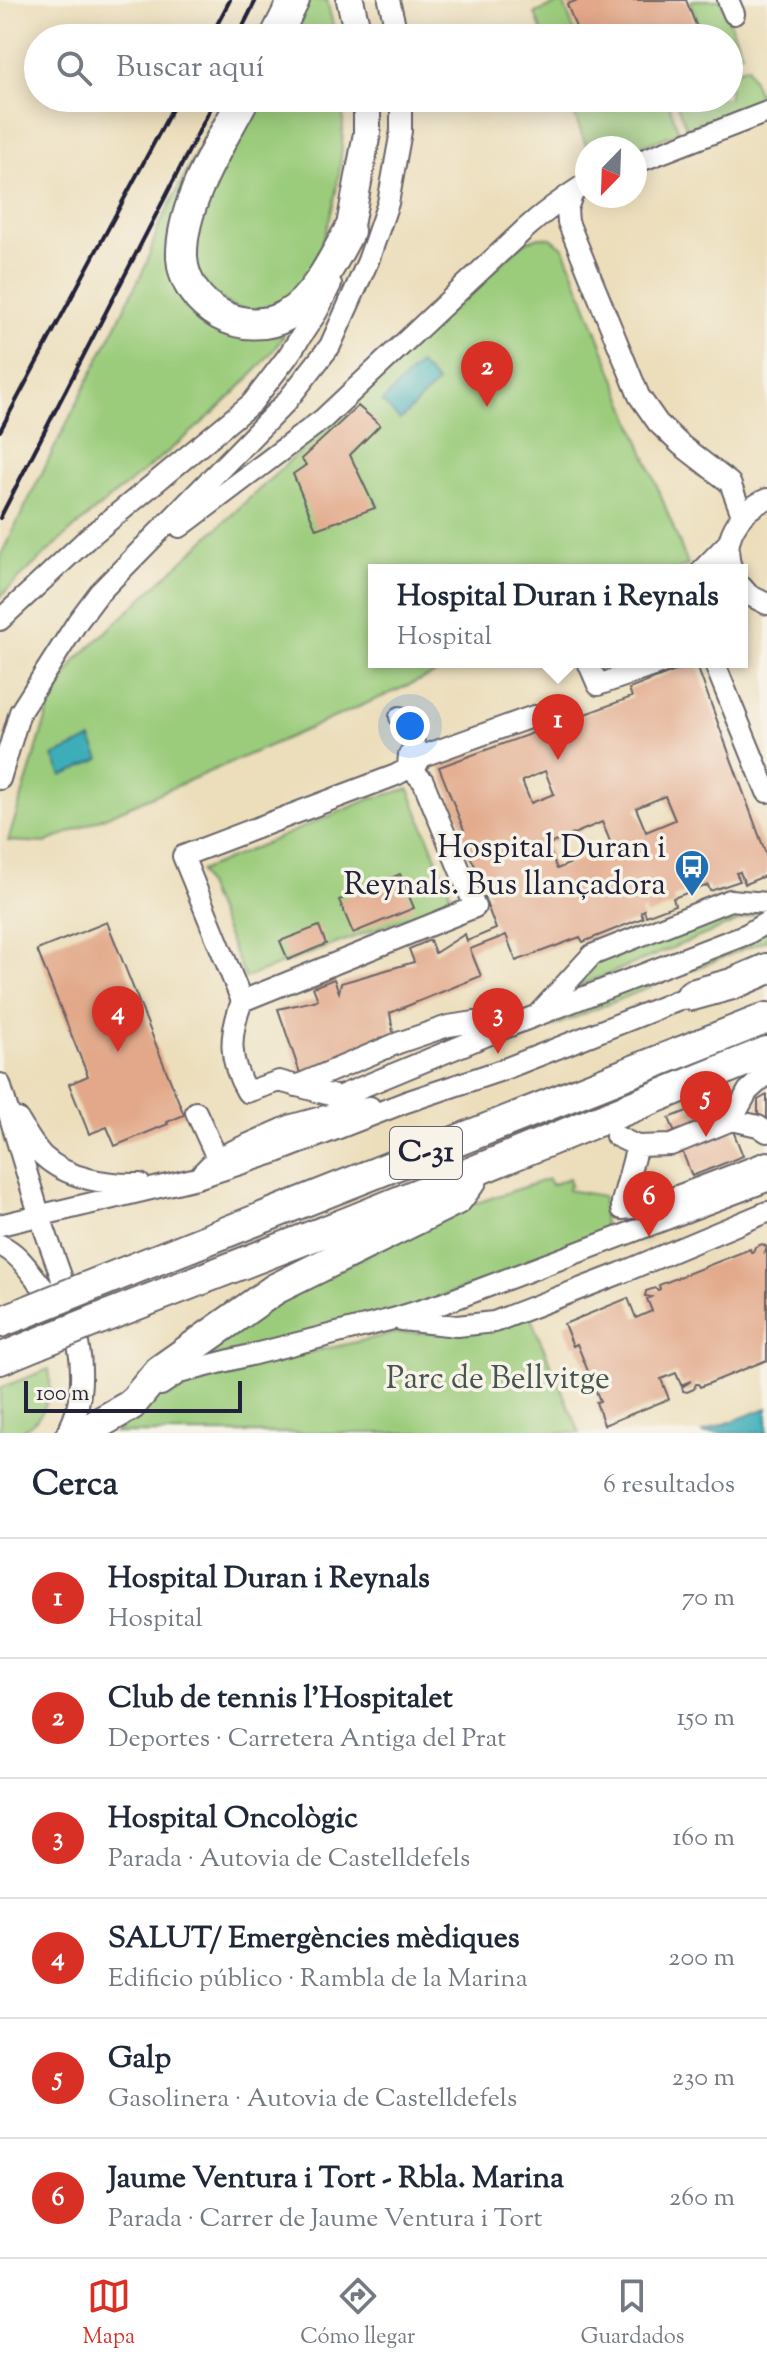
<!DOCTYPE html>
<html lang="es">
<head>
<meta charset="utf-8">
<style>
	body { margin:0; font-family:"Sorts Mill Goudy",serif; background:#f6f6f7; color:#1f2937 }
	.compass { position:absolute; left:575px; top:136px; width:72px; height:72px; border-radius:50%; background:#fff; box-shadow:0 4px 20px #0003; rotate:203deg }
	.scale { position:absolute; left:24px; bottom:20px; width:218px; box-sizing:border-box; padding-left:8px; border:4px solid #22223b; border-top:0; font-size:22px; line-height:28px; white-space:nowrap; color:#22223b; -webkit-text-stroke:6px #f7f3e8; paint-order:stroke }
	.you { position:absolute; left:410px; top:726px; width:28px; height:28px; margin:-20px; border:6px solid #fff; border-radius:50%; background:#1a73e8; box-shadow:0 0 0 12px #1a73e833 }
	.badge { display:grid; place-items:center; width:52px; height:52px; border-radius:50%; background:#d93025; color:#fff; font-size:26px; font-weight:700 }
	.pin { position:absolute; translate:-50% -66px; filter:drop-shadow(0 2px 4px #0008) }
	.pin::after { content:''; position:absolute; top:42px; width:28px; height:24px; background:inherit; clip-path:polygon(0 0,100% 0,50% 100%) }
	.popup { position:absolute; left:368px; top:564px; width:380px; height:104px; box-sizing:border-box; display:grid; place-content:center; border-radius:0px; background:#fff; filter:drop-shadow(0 2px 6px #0005); font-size:26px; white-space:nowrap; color:#747a83 }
	.popup b { font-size:30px; color:#1f2937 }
	.popup::after { content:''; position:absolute; left:50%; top:100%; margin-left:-16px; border:16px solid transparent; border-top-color:#fff }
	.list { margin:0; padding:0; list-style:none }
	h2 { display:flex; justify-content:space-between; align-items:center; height:104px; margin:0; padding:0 32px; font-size:34px }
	h2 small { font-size:26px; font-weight:400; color:#747a83 }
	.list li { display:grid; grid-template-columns:52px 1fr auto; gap:24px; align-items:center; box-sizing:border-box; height:120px; padding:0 32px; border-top:2px solid #e0e1e3 }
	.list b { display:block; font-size:30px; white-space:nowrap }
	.list p { margin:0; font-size:26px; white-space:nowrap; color:#747a83 }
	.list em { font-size:26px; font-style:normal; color:#747a83 }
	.icon { flex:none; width:44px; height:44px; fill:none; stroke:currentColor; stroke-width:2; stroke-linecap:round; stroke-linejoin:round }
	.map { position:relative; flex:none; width:767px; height:1433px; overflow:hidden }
	.search { position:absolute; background:#fff; box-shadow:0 4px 20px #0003; left:24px; right:24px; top:24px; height:88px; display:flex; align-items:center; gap:20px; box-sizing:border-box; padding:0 28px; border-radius:44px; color:#747a83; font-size:30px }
	.sheet { height:824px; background:#fff }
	nav { display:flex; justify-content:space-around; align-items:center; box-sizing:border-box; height:112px; border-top:2px solid #e0e1e3; background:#fff; font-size:22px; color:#747a83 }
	nav a { display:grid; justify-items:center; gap:4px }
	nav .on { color:#d93025 }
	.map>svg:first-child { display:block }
</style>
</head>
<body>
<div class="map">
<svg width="767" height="1433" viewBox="0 0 767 1433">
	<rect width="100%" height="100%" fill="#f7f3e8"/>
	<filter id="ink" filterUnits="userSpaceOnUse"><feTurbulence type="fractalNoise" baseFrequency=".0125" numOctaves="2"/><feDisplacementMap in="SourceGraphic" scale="16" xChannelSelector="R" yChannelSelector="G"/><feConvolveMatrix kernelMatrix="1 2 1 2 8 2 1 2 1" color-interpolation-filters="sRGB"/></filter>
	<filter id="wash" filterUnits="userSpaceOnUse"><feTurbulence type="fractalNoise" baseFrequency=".006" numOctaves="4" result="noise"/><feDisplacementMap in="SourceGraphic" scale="32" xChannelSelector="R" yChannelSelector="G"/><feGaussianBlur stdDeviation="1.8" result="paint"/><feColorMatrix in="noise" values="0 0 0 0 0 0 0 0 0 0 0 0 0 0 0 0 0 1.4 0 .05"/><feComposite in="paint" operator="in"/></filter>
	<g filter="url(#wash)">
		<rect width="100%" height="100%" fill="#ecdebb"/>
		<!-- green -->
		<path fill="#9bcc7b" stroke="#5e775b" stroke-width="2" d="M307 0H327L336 38H287Z
			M694 0H721L742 53 729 58V38H705L690 2Z
			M563 2 577 38H544L535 13Z
			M747 66 761 100 687 129 674 98H729V73Z
			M224 98H234L173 265 271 334 284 336C230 410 155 460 86 518 56 543 28 570 0 597V557L146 265 158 228Z
			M255 98H343C345 158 335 225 306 278 301 286 295 297 287 302 282 305 274 306 269 307 244 313 239 308 215 301L192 262 194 228Z
			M568 98H600L606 112 643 98H654L656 102 666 98 679 132 635 149 587 148Z
			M539 237 551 238 564 248 688 565 677 570H374V662H462L45 843 8 841 50 706 76 660 518 248 528 241Z
			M409 789 453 900 245 978 200 871 370 799Z
			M729 903 763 911 562 993 592 958Z
			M767 929V940L763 941 552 1027 548 1018Z
			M569 1178 571 1185H569L568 1190 603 1196 604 1236 382 1319 206 1359 202 1355 279 1301 447 1213 548 1179 551 1185Z
			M530 1316 580 1433H115L168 1387 227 1371 396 1333 475 1332Z
			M49 1369C53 1393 46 1418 22 1430L23 1433H0V1388Z"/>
		<!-- water -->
		<path fill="#3daeb9" stroke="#30687a" stroke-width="2" d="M419 364 437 383 400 420 382 402Z
			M91 739 100 759 62 776 53 756Z
			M767 1408V1433H701Z"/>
		<g id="blocks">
			<!-- building -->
			<path fill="#e2a889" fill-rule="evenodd" d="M578 0H686L701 38H580L567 4Z
				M358 406 380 425 350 455 375 508 316 529 293 474 306 465 301 459Z
				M696 663 767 857V875L745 884 740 872 736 873 740 881 710 891 708 885 673 898 675 905 646 916 644 910 641 912 643 918 583 942 580 937 516 961 506 935 470 949 481 976 390 1013 394 1039 301 1076 278 1009 318 1000 313 987 334 979 339 992 341 983 414 962 409 949 430 940 435 953 465 934 467 941 496 929 484 897 490 895 458 833 464 830 439 767 632 697 629 689ZM545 771 554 794 531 803 522 781ZM665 796 675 820 646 832 636 808ZM602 822 612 846 557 869 547 845Z
				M400 874 414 908 353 933 339 900Z
				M107 922 184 1115 167 1122 168 1124 115 1146 107 1127 89 1134 69 1084 88 1076 37 950Z
				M319 926 326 944 288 960 280 941Z
				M767 1095V1121L758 1122V1100Z
				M720 1098 743 1156 692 1176 669 1118Z
				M762 1244 767 1247 765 1252 767 1251V1360L700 1387 698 1384H696L694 1389 687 1392 683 1391 682 1387 691 1381 681 1385 676 1373 661 1379 669 1399 604 1425 596 1402 600 1401 577 1344 573 1346 564 1324 628 1298 636 1318 652 1311 647 1299 651 1297 645 1296 646 1291 655 1288 658 1290 660 1289 659 1285 750 1249 751 1252H753L755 1247Z"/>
		</g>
	</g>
	<g filter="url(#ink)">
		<use href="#blocks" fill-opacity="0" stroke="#696468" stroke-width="2"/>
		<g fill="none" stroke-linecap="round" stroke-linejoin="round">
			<defs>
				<path id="minor" d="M389 0 398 38
					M728 0 734 14
					M635 163 767 112
					M572 195 567 209 568 222 639 396 658 423 681 445 730 483 742 515
					M180 527 323 419 525 229C545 211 565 197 587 183
					M702 570 729 542
					M732 570C720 539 739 511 767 499
					M742 587 749 595 767 604
					M0 620 88 538 252 403 288 356 317 312 331 284
					M588 662 598 685 665 662
					M714 662 767 792
					M400 717 418 751 420 757 418 763 396 775 183 856 242 1001C229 1036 228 1060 247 1092L279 1081 338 1097 507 1027 747 934 767 922
					M420 757 534 716
					M0 779 20 712 78 621 99 593 286 402 330 346 368 261 388 203 401 131V98
					M242 1001 475 907 423 781 408 766 409 755
					M539 1013 592 955 730 900 767 903
					M0 1084 39 1214 61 1276 68 1315
					M296 1086 398 1043 448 1026 475 1022 507 1027
					M196 1112 217 1158
					M18 1119C25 1131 33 1146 43 1156 68 1179 107 1185 140 1184
					M732 1120 758 1126 767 1132
					M616 1136 637 1146 671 1145 732 1120 748 1091 767 1074
					M637 1146 622 1202V1209L651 1206 767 1162
					M202 1173 217 1158 292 1125 348 1110 370 1107
					M0 1225 197 1178 277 1152 406 1102 502 1070 692 995 700 988
					M0 1245C18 1253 28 1269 40 1284 49 1295 62 1305 69 1317 85 1351 86 1401 67 1433
					M401 1320 457 1326 494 1322 621 1273 767 1212
					M161 1385 179 1373 393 1319 441 1304 767 1181"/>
				<path id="major" d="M350 0 359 38
					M349 231 367 133V98"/>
				<path id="highway" d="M275 38 294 0
					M244 98C220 144 180 205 182 258 185 307 244 340 287 315 314 300 335 257 349 231
					M692 995 732 984 767 969
					M85 1288 767 1018
					M99 1319 349 1222 767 1052
					M0 1322 23 1313
					M0 1359 39 1343
					M82 1433 131 1405 159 1371 275 1289 457 1199 472 1179"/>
			</defs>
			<!-- minor casing -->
			<use href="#minor" stroke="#696468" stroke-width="24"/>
			<!-- major casing -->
			<use href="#major" stroke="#696468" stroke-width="30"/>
			<!-- highway casing -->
			<use href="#highway" stroke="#696468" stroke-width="34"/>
			<!-- minor -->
			<use href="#minor" stroke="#fff" stroke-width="20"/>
			<!-- major -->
			<use href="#major" stroke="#fff" stroke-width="26"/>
			<!-- highway -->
			<use href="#highway" stroke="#fff" stroke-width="30"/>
			<!-- rail -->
			<path stroke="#22223b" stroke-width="4" d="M210 38 230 0
				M237 38 256 0
				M0 431 178 98
				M0 518 216 98"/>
			<defs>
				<path id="highway-bridge" d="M23 1313 85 1288
					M39 1343 99 1319"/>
			</defs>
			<!-- highway-bridge casing -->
			<use href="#highway-bridge" stroke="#696468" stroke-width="34" stroke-linecap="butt"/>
			<!-- highway-bridge -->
			<use href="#highway-bridge" stroke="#fff" stroke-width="30"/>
		</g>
	</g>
	<!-- icons -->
	<defs>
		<symbol id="bus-pin" viewBox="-11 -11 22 30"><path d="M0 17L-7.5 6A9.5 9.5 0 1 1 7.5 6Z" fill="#1f6fb2" stroke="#f7f3e8"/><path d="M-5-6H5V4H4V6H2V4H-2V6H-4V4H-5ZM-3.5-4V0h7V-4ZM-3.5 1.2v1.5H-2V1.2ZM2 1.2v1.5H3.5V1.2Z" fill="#fff"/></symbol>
	</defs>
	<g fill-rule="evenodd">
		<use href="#bus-pin" x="672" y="847" width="40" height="54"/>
	</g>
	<g text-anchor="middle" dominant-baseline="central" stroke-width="7" stroke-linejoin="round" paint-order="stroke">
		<!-- shield labels -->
		<rect fill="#f7f3e8" stroke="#62616f" stroke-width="2" x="390" y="1127" width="72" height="52" rx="6"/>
		<g font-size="30" font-weight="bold" fill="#22223b">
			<text x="426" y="1153">C-31</text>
		</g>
		<!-- poi labels -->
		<g font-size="32" fill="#22223b" stroke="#f7f3e8" text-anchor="end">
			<text x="666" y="849">Hospital Duran i<tspan x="666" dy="37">Reynals. Bus llançadora</tspan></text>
		</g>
		<!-- park labels -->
		<g font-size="32" fill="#46554e" stroke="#f7f3e8">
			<text x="498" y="1380">Parc de Bellvitge</text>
		</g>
	</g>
</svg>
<svg class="compass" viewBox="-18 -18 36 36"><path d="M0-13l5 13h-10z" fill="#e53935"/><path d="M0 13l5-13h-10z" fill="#747a83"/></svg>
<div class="scale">100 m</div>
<div class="you"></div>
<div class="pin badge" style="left:558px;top:760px">1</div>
<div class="popup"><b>Hospital Duran i Reynals</b>Hospital</div>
<div class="pin badge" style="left:487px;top:407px">2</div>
<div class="pin badge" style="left:498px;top:1054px">3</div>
<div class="pin badge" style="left:118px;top:1052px">4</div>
<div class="pin badge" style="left:706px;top:1137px">5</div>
<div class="pin badge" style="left:649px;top:1237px">6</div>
<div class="search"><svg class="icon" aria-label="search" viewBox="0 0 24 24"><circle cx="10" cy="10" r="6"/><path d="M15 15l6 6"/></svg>Buscar aquí</div>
</div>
<section class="sheet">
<h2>Cerca<small>6 resultados</small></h2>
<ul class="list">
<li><span class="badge">1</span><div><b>Hospital Duran i Reynals</b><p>Hospital</p></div><em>70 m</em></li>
<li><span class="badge">2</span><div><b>Club de tennis l'Hospitalet</b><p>Deportes · Carretera Antiga del Prat</p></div><em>150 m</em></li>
<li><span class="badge">3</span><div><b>Hospital Oncològic</b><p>Parada · Autovia de Castelldefels</p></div><em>160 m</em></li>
<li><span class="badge">4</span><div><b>SALUT/ Emergències mèdiques</b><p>Edificio público · Rambla de la Marina</p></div><em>200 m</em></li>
<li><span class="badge">5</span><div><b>Galp</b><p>Gasolinera · Autovia de Castelldefels</p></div><em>230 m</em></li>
<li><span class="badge">6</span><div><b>Jaume Ventura i Tort - Rbla. Marina</b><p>Parada · Carrer de Jaume Ventura i Tort</p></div><em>260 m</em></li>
</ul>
</section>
<nav>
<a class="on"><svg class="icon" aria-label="map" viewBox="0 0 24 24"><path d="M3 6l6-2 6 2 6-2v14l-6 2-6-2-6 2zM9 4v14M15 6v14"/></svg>Mapa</a>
<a><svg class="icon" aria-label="directions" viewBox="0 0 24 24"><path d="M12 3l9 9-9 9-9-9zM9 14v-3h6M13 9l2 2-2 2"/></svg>Cómo llegar</a>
<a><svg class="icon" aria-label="saved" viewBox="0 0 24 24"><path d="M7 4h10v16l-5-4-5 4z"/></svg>Guardados</a>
</nav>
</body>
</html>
